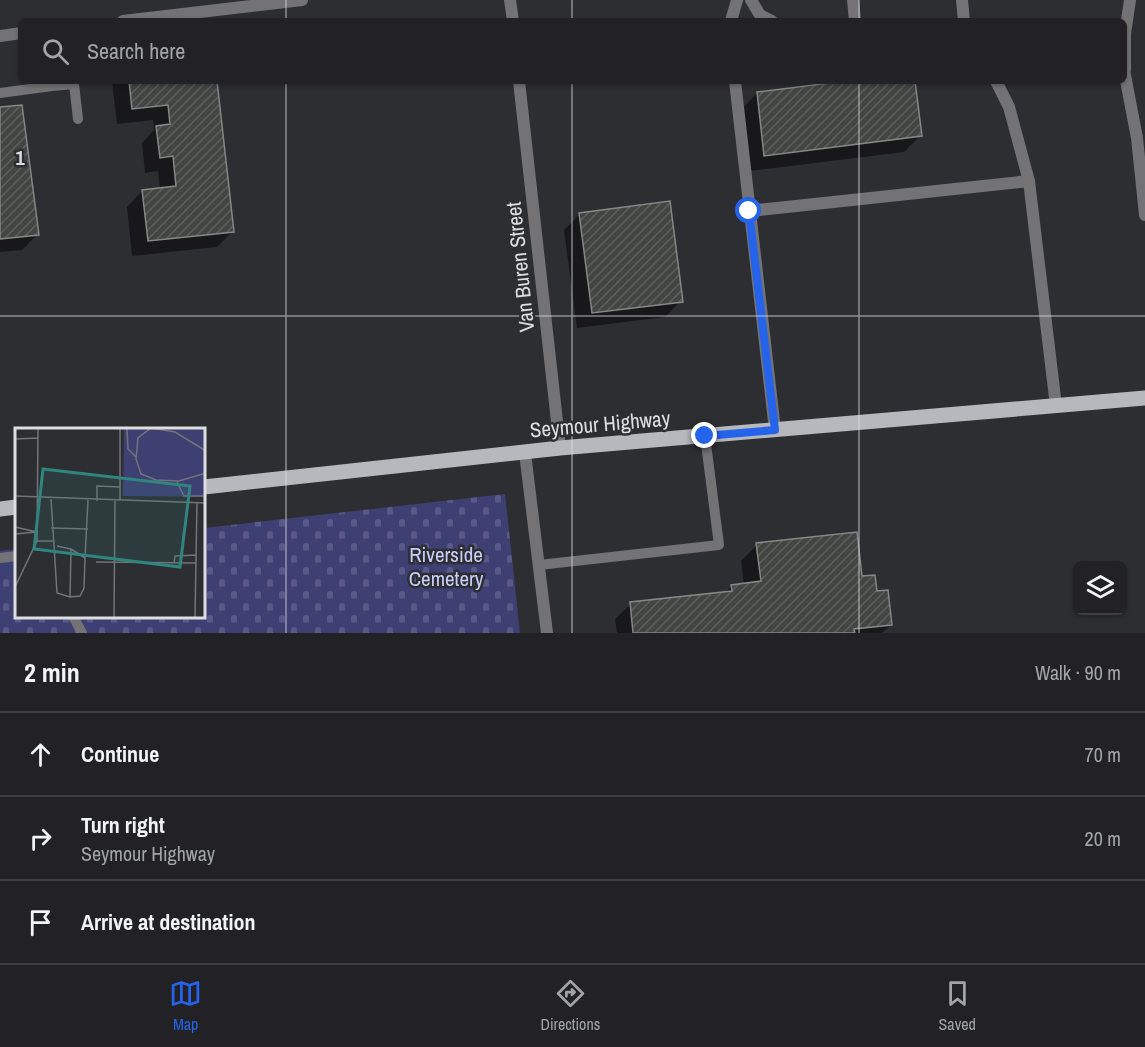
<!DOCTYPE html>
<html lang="en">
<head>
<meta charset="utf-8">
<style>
	body { margin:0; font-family:"Archivo Narrow",sans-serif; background:#2e2f32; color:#f1f3f6 }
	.controls { position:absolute; right:18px; bottom:18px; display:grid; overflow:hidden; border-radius:9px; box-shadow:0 2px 4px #0004 }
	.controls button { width:54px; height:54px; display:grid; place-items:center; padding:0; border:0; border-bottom:2px solid #3f3f43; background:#222226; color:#f1f3f6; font:30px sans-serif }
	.stop { position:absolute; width:18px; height:18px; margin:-14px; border:4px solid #2563eb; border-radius:50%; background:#fff }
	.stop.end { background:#2563eb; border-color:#fff; box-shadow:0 2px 6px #0008 }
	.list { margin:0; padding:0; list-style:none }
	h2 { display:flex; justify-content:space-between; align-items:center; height:78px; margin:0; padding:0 24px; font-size:26px }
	h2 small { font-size:20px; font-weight:400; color:#a2a4a7 }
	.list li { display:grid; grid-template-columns:39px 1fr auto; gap:18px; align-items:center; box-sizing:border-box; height:84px; padding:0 24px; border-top:2px solid #3f3f43 }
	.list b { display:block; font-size:22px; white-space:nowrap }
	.list p { margin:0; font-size:20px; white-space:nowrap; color:#a2a4a7 }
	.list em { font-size:20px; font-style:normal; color:#a2a4a7 }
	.icon { flex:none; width:33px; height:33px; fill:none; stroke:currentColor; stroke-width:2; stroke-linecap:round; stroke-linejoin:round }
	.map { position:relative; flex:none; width:1145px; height:633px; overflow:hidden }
	.search { position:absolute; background:#222226; box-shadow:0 2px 4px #0004; left:18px; right:18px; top:18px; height:66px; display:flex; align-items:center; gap:15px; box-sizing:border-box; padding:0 21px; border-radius:9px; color:#a2a4a7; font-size:22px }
	.sheet { height:330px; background:#222226 }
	nav { display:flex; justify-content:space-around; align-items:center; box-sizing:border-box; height:84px; border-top:2px solid #3f3f43; background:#222226; font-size:16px; color:#a2a4a7 }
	nav a { display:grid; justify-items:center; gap:3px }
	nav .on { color:#2563eb }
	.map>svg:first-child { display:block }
</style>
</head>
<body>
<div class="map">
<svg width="1145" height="633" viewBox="0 0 1145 633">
	<defs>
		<pattern id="cemetery-stones" width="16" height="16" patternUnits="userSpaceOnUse" patternTransform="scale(1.5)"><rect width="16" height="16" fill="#3e3f73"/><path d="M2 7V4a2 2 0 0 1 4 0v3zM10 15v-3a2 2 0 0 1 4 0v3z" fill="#595a87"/></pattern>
		<pattern id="building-hatch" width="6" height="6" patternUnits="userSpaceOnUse" patternTransform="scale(1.5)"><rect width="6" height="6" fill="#424541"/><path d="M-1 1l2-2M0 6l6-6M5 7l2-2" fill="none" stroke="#5d5f5c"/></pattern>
	</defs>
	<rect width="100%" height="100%" fill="#2d2e32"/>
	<!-- cemetery -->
	<path fill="url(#cemetery-stones)" d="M505 494 520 633H0V551L16 549V616H204V528Z"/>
	<!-- shadow -->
	<path fill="#0007" d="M112 81H216L233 231 217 247 132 256 127 207 142 191 160 189 158 171 145 173 142 143 154 130 153 120 117 124Z
		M858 81H914L920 136 904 152 749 171 742 109 757 93Z
		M0 109 38 234 22 250 0 252Z
		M580 214 681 301 665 317 577 328 564 230Z
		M757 545 861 578 876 593 891 625 882 633H617L615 619 631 604 724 593 732 586 744 585 741 561Z"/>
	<!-- building -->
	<path fill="url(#building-hatch)" stroke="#858884" stroke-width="1.5" d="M129 81H217L234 232 148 241 142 190 176 186 173 156 160 158 156 126 170 124 168 105 132 109Z
		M846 81H915L922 136 764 156 757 92Z
		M22 105 39 235 0 239V107Z
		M670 201 683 302 592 313 579 213Z
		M857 532 862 576 875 575 877 591 888 590 892 625 854 629 855 633H633L630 602 732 591 731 585 761 581 756 543Z"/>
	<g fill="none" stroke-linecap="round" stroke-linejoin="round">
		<!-- lane -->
		<path stroke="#737375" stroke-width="10" d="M52 86 74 84 78 119
			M0 93 52 86V81
			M0 558 16 556
			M539 565 719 545 705 436
			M73 616 82 633"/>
		<!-- street -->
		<path stroke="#737375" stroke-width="12" d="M510 0 513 21
			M751 0 760 15 772 21
			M853 0 855 21
			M962 0 964 21
			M123 21 302 0
			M731 21 737 0
			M0 36 21 33
			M1124 70 1137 138 1145 215
			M1125 70V34L1130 0
			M519 81 560 448
			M735 81 775 430
			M996 81 1009 107 1029 181 1056 406
			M749 211 1029 181
			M525 453 547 633"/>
		<!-- primary -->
		<path stroke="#b7b8bd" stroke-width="15" d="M204 487 560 448 1145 398
			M0 509 16 507"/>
	</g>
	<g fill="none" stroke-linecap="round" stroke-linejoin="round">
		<!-- route -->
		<path stroke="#2563eb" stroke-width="8" d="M705 436 775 430 749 211"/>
	</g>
	<!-- grid -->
	<path fill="none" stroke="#dedee1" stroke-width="1.5" stroke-opacity="0.55" d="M286 0V21M572 0V21M859 0V21M286 81V633M572 81V633M859 81V633M0 316H1145"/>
	<g text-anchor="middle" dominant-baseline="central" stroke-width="5" stroke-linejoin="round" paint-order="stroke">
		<!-- street labels -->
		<g font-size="21" fill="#dedee1" stroke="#2d2e32">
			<text transform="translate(520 267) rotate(-96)">Van Buren Street</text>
			<text transform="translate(600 424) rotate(-5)">Seymour Highway</text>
		</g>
		<!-- park labels -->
		<g font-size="21" fill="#c9cdfa" stroke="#2d2e32">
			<text x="446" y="554">Riverside<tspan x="446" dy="24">Cemetery</tspan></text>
		</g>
	</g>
	<!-- overview -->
	<g transform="translate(15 428)">
		<rect width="190" height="190" fill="#2d2e32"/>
		<path d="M109 0H190V69L108 68Z" fill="#3e3f73"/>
		<path fill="none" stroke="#747478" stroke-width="1.5" d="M23 0 22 113H39M112 0 113 21 121 29M0 11 23 10M191 23 160 4 136 0 123 10 121 31 126 46 141 52 164 53 191 45M162 54 169 68H191M0 68 191 75M36 71 42 165 55 169 56 121 42 118M105 72V0M82 73V58L105 59M0 99 22 104M36 100 73 101M0 106 21 104M70 130 73 72M81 134 181 135M159 135 160 128 181 127M0 159 22 113M55 169 65 168 69 160 70 130 56 121M99 190 100 73M180 190 182 74"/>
		<path fill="#2e867f" fill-opacity="0.15" stroke="#2e867f" stroke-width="3" d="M28 41 175 58 165 139 19 121Z"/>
		<rect width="190" height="190" fill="none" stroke="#dedee1" stroke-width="3"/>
	</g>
	<g font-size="20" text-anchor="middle" font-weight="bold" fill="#dedee1" stroke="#2d2e32" stroke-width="5" stroke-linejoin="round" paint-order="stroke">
		<text x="20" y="165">1</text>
	</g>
</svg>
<div class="controls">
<button><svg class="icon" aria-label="layers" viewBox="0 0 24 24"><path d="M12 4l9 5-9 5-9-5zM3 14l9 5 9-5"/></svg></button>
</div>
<div class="stop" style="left:749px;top:211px"></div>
<div class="stop end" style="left:705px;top:436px"></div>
<div class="search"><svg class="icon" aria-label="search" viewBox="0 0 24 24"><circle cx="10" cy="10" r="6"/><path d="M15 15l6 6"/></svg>Search here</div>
</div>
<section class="sheet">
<h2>2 min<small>Walk · 90 m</small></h2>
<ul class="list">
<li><svg class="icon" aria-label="ahead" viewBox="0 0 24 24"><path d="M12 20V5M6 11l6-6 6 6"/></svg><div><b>Continue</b></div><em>70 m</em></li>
<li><svg class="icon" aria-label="right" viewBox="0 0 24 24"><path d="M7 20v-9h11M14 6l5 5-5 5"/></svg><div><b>Turn right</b><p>Seymour Highway</p></div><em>20 m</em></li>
<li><svg class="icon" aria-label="arrive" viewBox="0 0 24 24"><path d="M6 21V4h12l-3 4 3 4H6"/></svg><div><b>Arrive at destination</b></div></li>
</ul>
</section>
<nav>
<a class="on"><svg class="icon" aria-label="map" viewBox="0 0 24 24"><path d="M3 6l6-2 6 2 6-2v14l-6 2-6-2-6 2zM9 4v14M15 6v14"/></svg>Map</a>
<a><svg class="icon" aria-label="directions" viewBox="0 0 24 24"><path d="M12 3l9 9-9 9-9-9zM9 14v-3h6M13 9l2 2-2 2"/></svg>Directions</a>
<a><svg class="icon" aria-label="saved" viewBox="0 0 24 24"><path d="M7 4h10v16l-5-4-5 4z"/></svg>Saved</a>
</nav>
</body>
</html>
